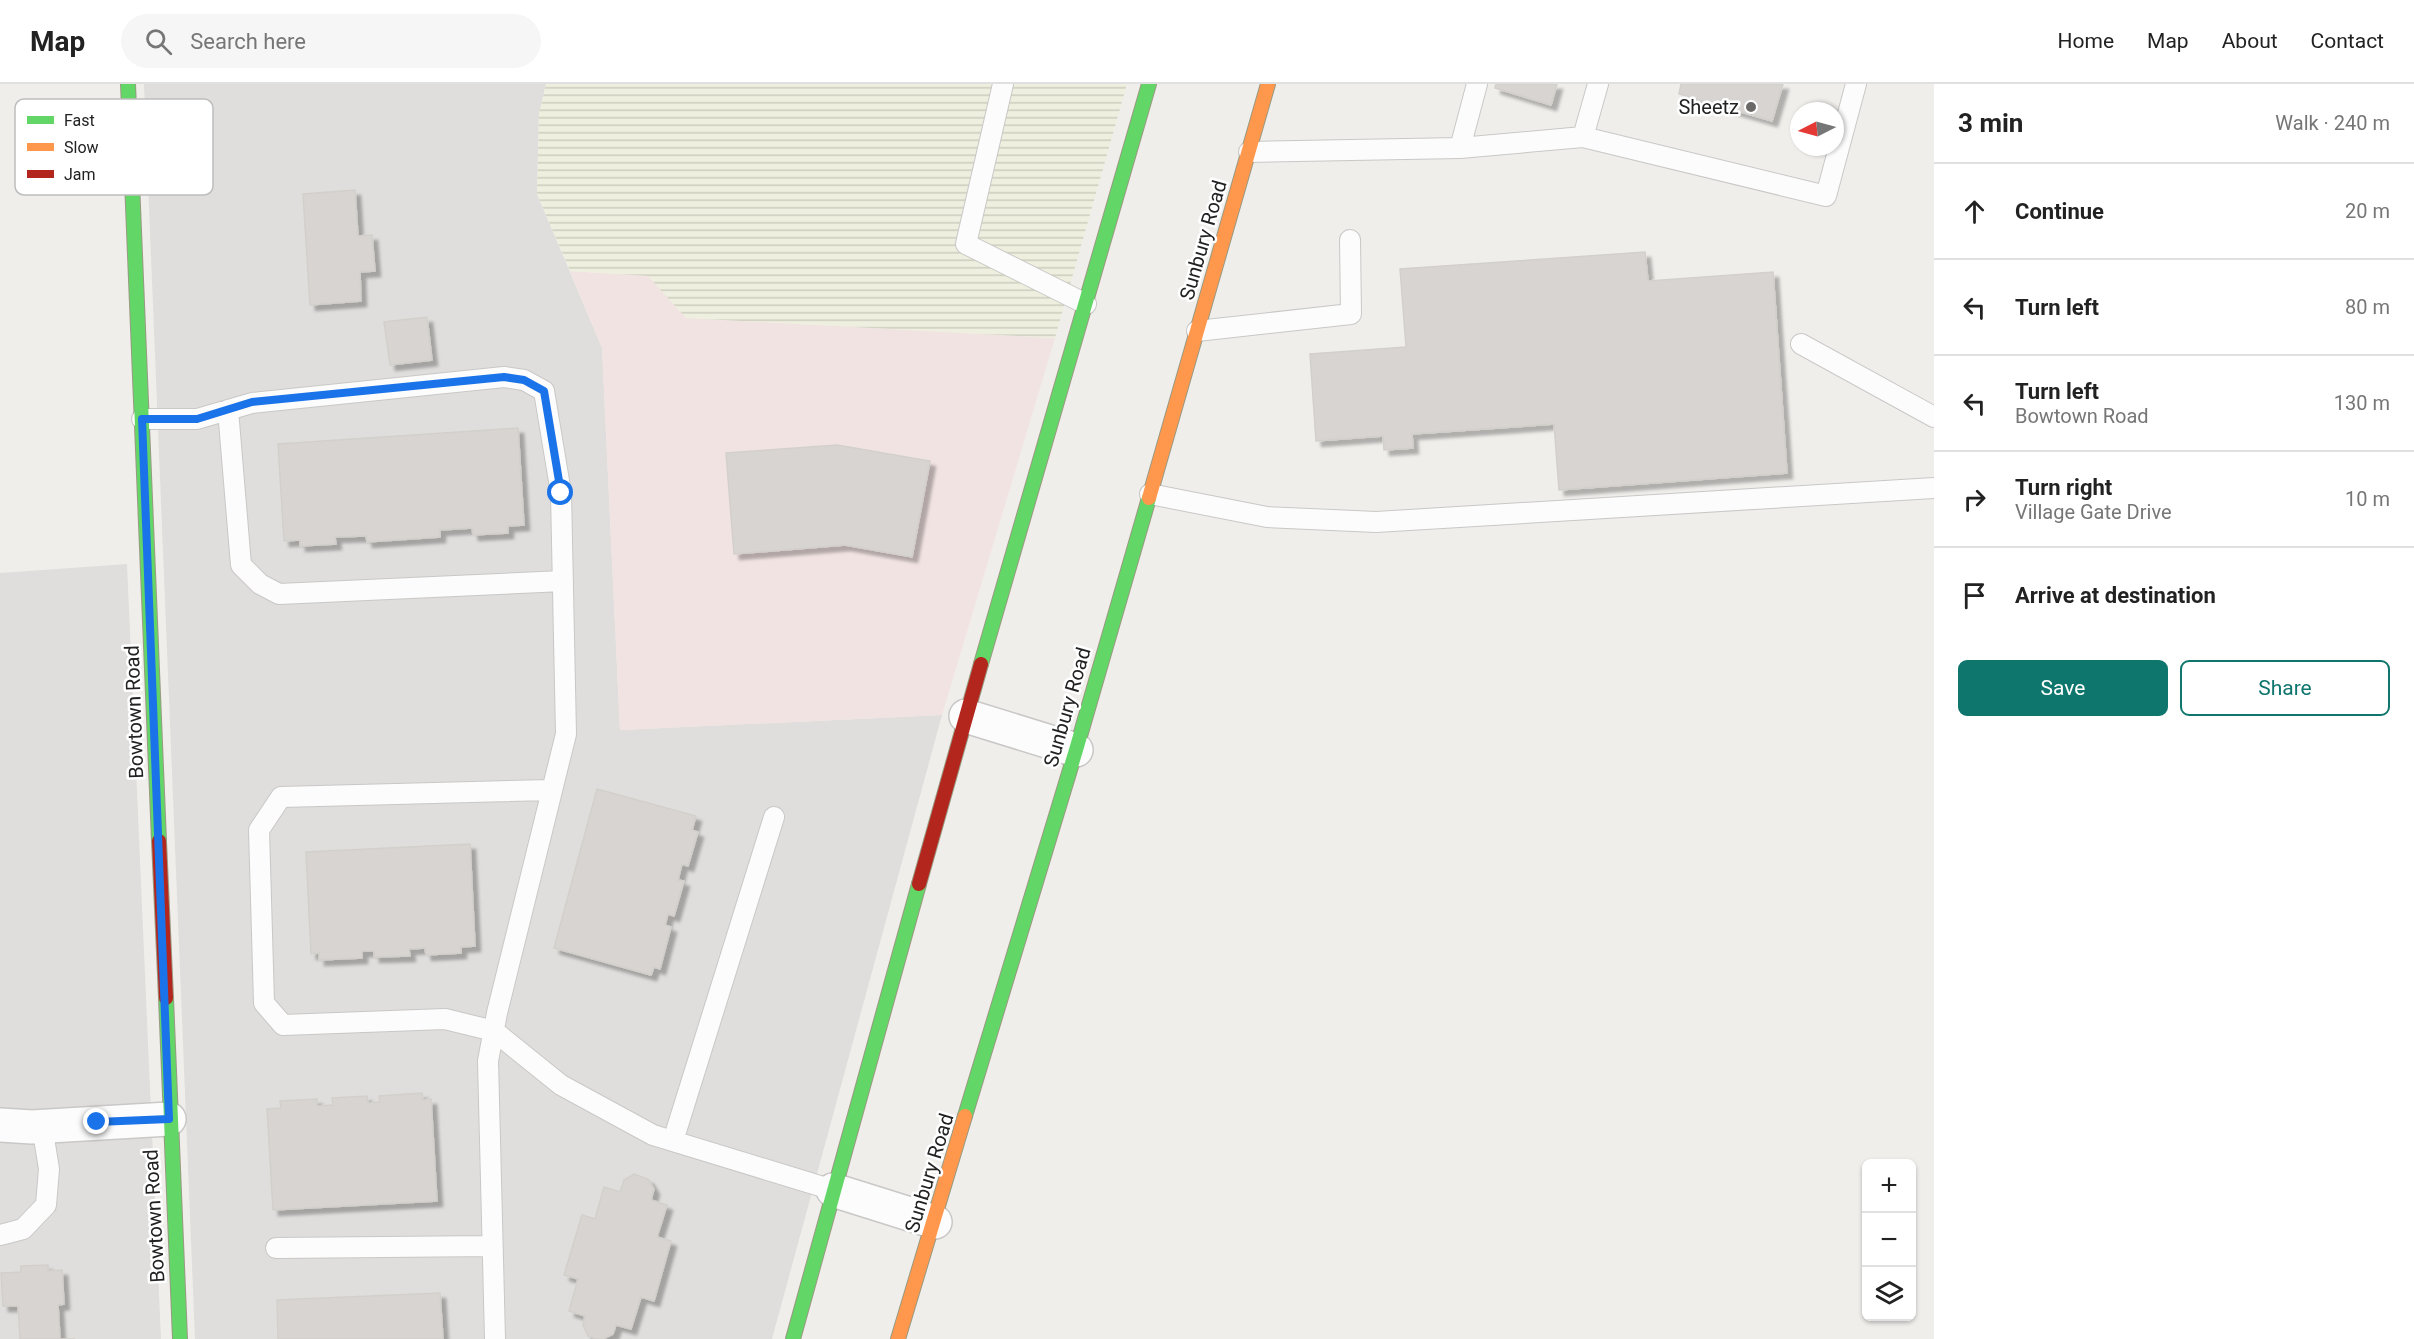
<!DOCTYPE html>
<html lang="en">
<head>
<meta charset="utf-8">
<style>
	body { margin:0; font-family:Roboto,sans-serif; background:#f6f6f6; color:#222 }
	.controls { position:absolute; right:18px; bottom:18px; display:grid; overflow:hidden; border-radius:9px; box-shadow:0 2px 4px #0004 }
	.controls button { width:54px; height:54px; display:grid; place-items:center; padding:0; border:0; border-bottom:2px solid #e0e0e0; background:#fff; color:#222; font:30px sans-serif }
	.compass { position:absolute; left:1790px; top:18px; width:54px; height:54px; border-radius:50%; background:#fff; box-shadow:0 2px 4px #0004; rotate:264deg }
	.stop { position:absolute; width:18px; height:18px; margin:-14px; border:4px solid #1a73e8; border-radius:50%; background:#fff }
	.stop.end { background:#1a73e8; border-color:#fff; box-shadow:0 2px 6px #0008 }
	.list { margin:0; padding:0; list-style:none }
	h2 { display:flex; justify-content:space-between; align-items:center; height:78px; margin:0; padding:0 24px; font-size:26px }
	h2 small { font-size:20px; font-weight:400; color:#767676 }
	.list li { display:grid; grid-template-columns:39px 1fr auto; gap:18px; align-items:center; box-sizing:border-box; height:96px; padding:0 24px; border-top:2px solid #e0e0e0 }
	.list b { display:block; font-size:22px; white-space:nowrap }
	.list p { margin:0; font-size:20px; white-space:nowrap; color:#767676 }
	.list em { font-size:20px; font-style:normal; color:#767676 }
	.actions { display:flex; gap:12px; padding:18px 24px }
	.actions a { flex:1; padding:14px 0; border:2px solid #0f766e; border-radius:9px; text-align:center; font-size:21px; color:#0f766e }
	.actions .main { background:#0f766e; color:#fff }
	.icon { flex:none; width:33px; height:33px; fill:none; stroke:currentColor; stroke-width:2; stroke-linecap:round; stroke-linejoin:round }
	.map { position:relative; flex:none; width:1934px; height:1255px; overflow:hidden }
	header { display:flex; align-items:center; gap:36px; box-sizing:border-box; height:84px; padding:0 30px; background:#fff; border-bottom:2px solid #e0e0e0 }
	header strong { font-size:28px }
	nav { display:flex; gap:33px; margin-inline-start:auto; font-size:21px }
	.search { width:420px; height:54px; background:#f6f6f6; display:flex; align-items:center; gap:15px; box-sizing:border-box; padding:0 21px; border-radius:33px; color:#767676; font-size:22px }
	main { display:flex }
	aside { flex:1; background:#fff }
	.map>svg:first-child { display:block }
</style>
</head>
<body>
<header>
<strong>Map</strong>
<div class="search"><svg class="icon" aria-label="search" viewBox="0 0 24 24"><circle cx="10" cy="10" r="6"/><path d="M15 15l6 6"/></svg>Search here</div>
<nav><a>Home</a><a>Map</a><a>About</a><a>Contact</a></nav>
</header>
<main>
<div class="map">
<svg width="1934" height="1255" viewBox="0 0 1934 1255">
	<defs>
		<pattern id="farmland-rules" width="6" height="5" patternUnits="userSpaceOnUse" patternTransform="scale(1.5)"><rect width="6" height="5" fill="#efefdf"/><path d="M0 2.5h6" fill="none" stroke="#cdcdbf"/></pattern>
		<filter id="shadow"><feDropShadow dx="5.5" dy="5.5" stdDeviation="1.5" flood-color="#0004"/></filter>
	</defs>
	<rect width="100%" height="100%" fill="#f0eeeb"/>
	<!-- residential -->
	<path fill="#dfdedc" d="M144 0H546L539 30 537 110 602 264 620 646 942 631 772 1255H195Z
		M127 480 161 1255H0V489Z"/>
	<!-- commercial -->
	<path fill="#f1e3e1" d="M570 187 648 192 686 234 1055 254 942 631 620 646 602 264Z"/>
	<!-- farmland -->
	<path fill="url(#farmland-rules)" d="M546 0H1127L1055 254 686 234 648 192 570 187 537 110 539 30Z"/>
	<!-- building -->
	<path fill="#d7d4d2" stroke="#d3d0cc" stroke-width="1.5" filter="url(#shadow)" d="M1496 0H1557L1551 21 1495 4Z
		M1681 0H1783L1772 37 1679 10Z
		M355 106 358 152 372 151 375 187 360 188 361 217 310 221 303 110Z
		M1645 168 1648 197 1773 188 1787 389 1559 406 1554 340 1412 350 1413 364 1384 366 1383 352 1316 357 1310 270 1406 263 1400 185Z
		M427 233 432 276 390 281 384 238Z
		M518 344 524 441 508 442V449L473 451 472 444 440 446V453L367 458 366 452 335 453 336 460 300 462V456L284 457 278 360Z
		M837 361 930 377 912 473 845 461 734 470 726 369Z
		M597 705 696 732 692 746 698 748 688 782 682 780 678 796 684 797 674 832 668 830 665 841 671 843 660 885 654 883 651 891 554 864Z
		M470 760 475 862 461 863V869L426 871 425 864 409 865 410 872 374 873V867H362V874L319 876V869L311 870 306 768Z
		M422 1009 423 1016 431 1015 437 1117 273 1126 267 1025 281 1024 280 1017 317 1015V1022L333 1021 332 1014 367 1012 368 1019 380 1018 379 1012Z
		M634 1090 648 1095 654 1105 651 1116 667 1121 657 1153 671 1157 654 1217 641 1213 631 1245 616 1241 613 1250 603 1255H597L588 1252 583 1241 585 1232 569 1227 578 1195 564 1191 582 1131 595 1135 604 1103 620 1108 624 1096Z
		M48 1181V1187L62 1186 64 1220 58 1221 60 1255H75H20L18 1222H3L1 1189 21 1188V1182Z
		M440 1209 443 1255H278L277 1216Z"/>
	<g fill="none" stroke-linecap="round" stroke-linejoin="round">
		<defs>
			<path id="lane" d="M1003 0 966 160 1086 220
				M1477 0 1460 64 1583 53 1826 112 1856 0
				M1583 53 1598 0
				M1249 68 1460 64
				M1197 247 1351 230 1350 156
				M1801 260 1934 333
				M228 326 241 481 260 500 279 510 563 497
				M142 335H197L252 319 504 293 524 296 544 307 561 409 566 650 497 929 488 977 495 1255
				M1150 410 1267 433 1376 438 1934 404
				M551 706 281 713 259 746 264 919 283 941 445 935 494 947 561 1001 653 1051 833 1106
				M673 1057 774 733
				M0 1151 23 1145 46 1121 49 1085 42 1042
				M276 1164 492 1162"/>
			<path id="street" d="M966 632 1076 666
				M0 1041 32 1043 169 1035
				M833 1106 935 1138"/>
			<path id="fast" d="M128 0 159 757
				M981 580 1149 0
				M166 914 180 1255
				M965 1032 1076 666 1149 414
				M793 1255 919 800"/>
			<path id="slow" d="M1149 414 1268 0
				M898 1255 965 1032"/>
			<path id="jam" d="M159 757 166 914
				M919 800 981 580"/>
		</defs>
		<!-- lane casing -->
		<use href="#lane" stroke="#c9c8c7" stroke-width="22"/>
		<!-- street casing -->
		<use href="#street" stroke="#c9c8c7" stroke-width="36"/>
		<!-- fast casing -->
		<use href="#fast" stroke="#999a82" stroke-width="16"/>
		<!-- slow casing -->
		<use href="#slow" stroke="#999a82" stroke-width="16"/>
		<!-- jam casing -->
		<use href="#jam" stroke="#999a82" stroke-width="16"/>
		<!-- lane -->
		<use href="#lane" stroke="#fdfcfc" stroke-width="20"/>
		<!-- street -->
		<use href="#street" stroke="#fdfcfc" stroke-width="33"/>
		<!-- fast -->
		<use href="#fast" stroke="#63d668" stroke-width="14"/>
		<!-- slow -->
		<use href="#slow" stroke="#ff974d" stroke-width="14"/>
		<!-- jam -->
		<use href="#jam" stroke="#b3261e" stroke-width="14"/>
	</g>
	<g fill="none" stroke-linecap="round" stroke-linejoin="round">
		<!-- route -->
		<path stroke="#1a73e8" stroke-width="8" d="M97 1038 169 1035 142 335H197L252 318 504 293 524 296 544 307 561 409"/>
	</g>
	<!-- markers -->
	<circle fill="#6a6968" stroke="#fff" stroke-width="2" cx="1751" cy="23" r="6"/>
	<g text-anchor="middle" dominant-baseline="central" stroke-width="5" stroke-linejoin="round" paint-order="stroke">
		<!-- poi labels -->
		<g font-size="20" fill="#222" stroke="#fff" text-anchor="end">
			<text x="1739" y="23">Sheetz</text>
		</g>
		<!-- street labels -->
		<g font-size="20" fill="#222" stroke="#fff">
			<text transform="translate(1203 156) rotate(-74)">Sunbury Road</text>
			<text transform="translate(1067 623) rotate(-74)">Sunbury Road</text>
			<text transform="translate(134 628) rotate(-92)">Bowtown Road</text>
			<text transform="translate(929 1089) rotate(-73)">Sunbury Road</text>
			<text transform="translate(154 1132) rotate(-93)">Bowtown Road</text>
		</g>
	</g>
	<!-- legend -->
	<rect x="15" y="15" width="198" height="96" rx="9" fill="#fff" stroke="#bdbdbd" stroke-width="1.5"/>
	<rect x="27" y="32" width="27" height="8" fill="#63d668"/>
	<rect x="27" y="59" width="27" height="8" fill="#ff974d"/>
	<rect x="27" y="86" width="27" height="8" fill="#b3261e"/>
	<g font-size="16" fill="#222">
		<text x="64" y="42">Fast</text>
		<text x="64" y="69">Slow</text>
		<text x="64" y="96">Jam</text>
	</g>
</svg>
<div class="controls">
<button>+</button>
<button>−</button>
<button><svg class="icon" aria-label="layers" viewBox="0 0 24 24"><path d="M12 4l9 5-9 5-9-5zM3 14l9 5 9-5"/></svg></button>
</div>
<svg class="compass" viewBox="-18 -18 36 36"><path d="M0-13l5 13h-10z" fill="#e53935"/><path d="M0 13l5-13h-10z" fill="#767676"/></svg>
<div class="stop" style="left:561px;top:409px"></div>
<div class="stop end" style="left:97px;top:1038px"></div>
</div>
<aside>
<h2>3 min<small>Walk · 240 m</small></h2>
<ul class="list">
<li><svg class="icon" aria-label="ahead" viewBox="0 0 24 24"><path d="M12 20V5M6 11l6-6 6 6"/></svg><div><b>Continue</b></div><em>20 m</em></li>
<li><svg class="icon" aria-label="left" viewBox="0 0 24 24"><path d="M17 20v-9H6M10 6l-5 5 5 5"/></svg><div><b>Turn left</b></div><em>80 m</em></li>
<li><svg class="icon" aria-label="left" viewBox="0 0 24 24"><path d="M17 20v-9H6M10 6l-5 5 5 5"/></svg><div><b>Turn left</b><p>Bowtown Road</p></div><em>130 m</em></li>
<li><svg class="icon" aria-label="right" viewBox="0 0 24 24"><path d="M7 20v-9h11M14 6l5 5-5 5"/></svg><div><b>Turn right</b><p>Village Gate Drive</p></div><em>10 m</em></li>
<li><svg class="icon" aria-label="arrive" viewBox="0 0 24 24"><path d="M6 21V4h12l-3 4 3 4H6"/></svg><div><b>Arrive at destination</b></div></li>
</ul>
<div class="actions"><a class="main">Save</a><a>Share</a></div>
</aside>
</main>
</body>
</html>
